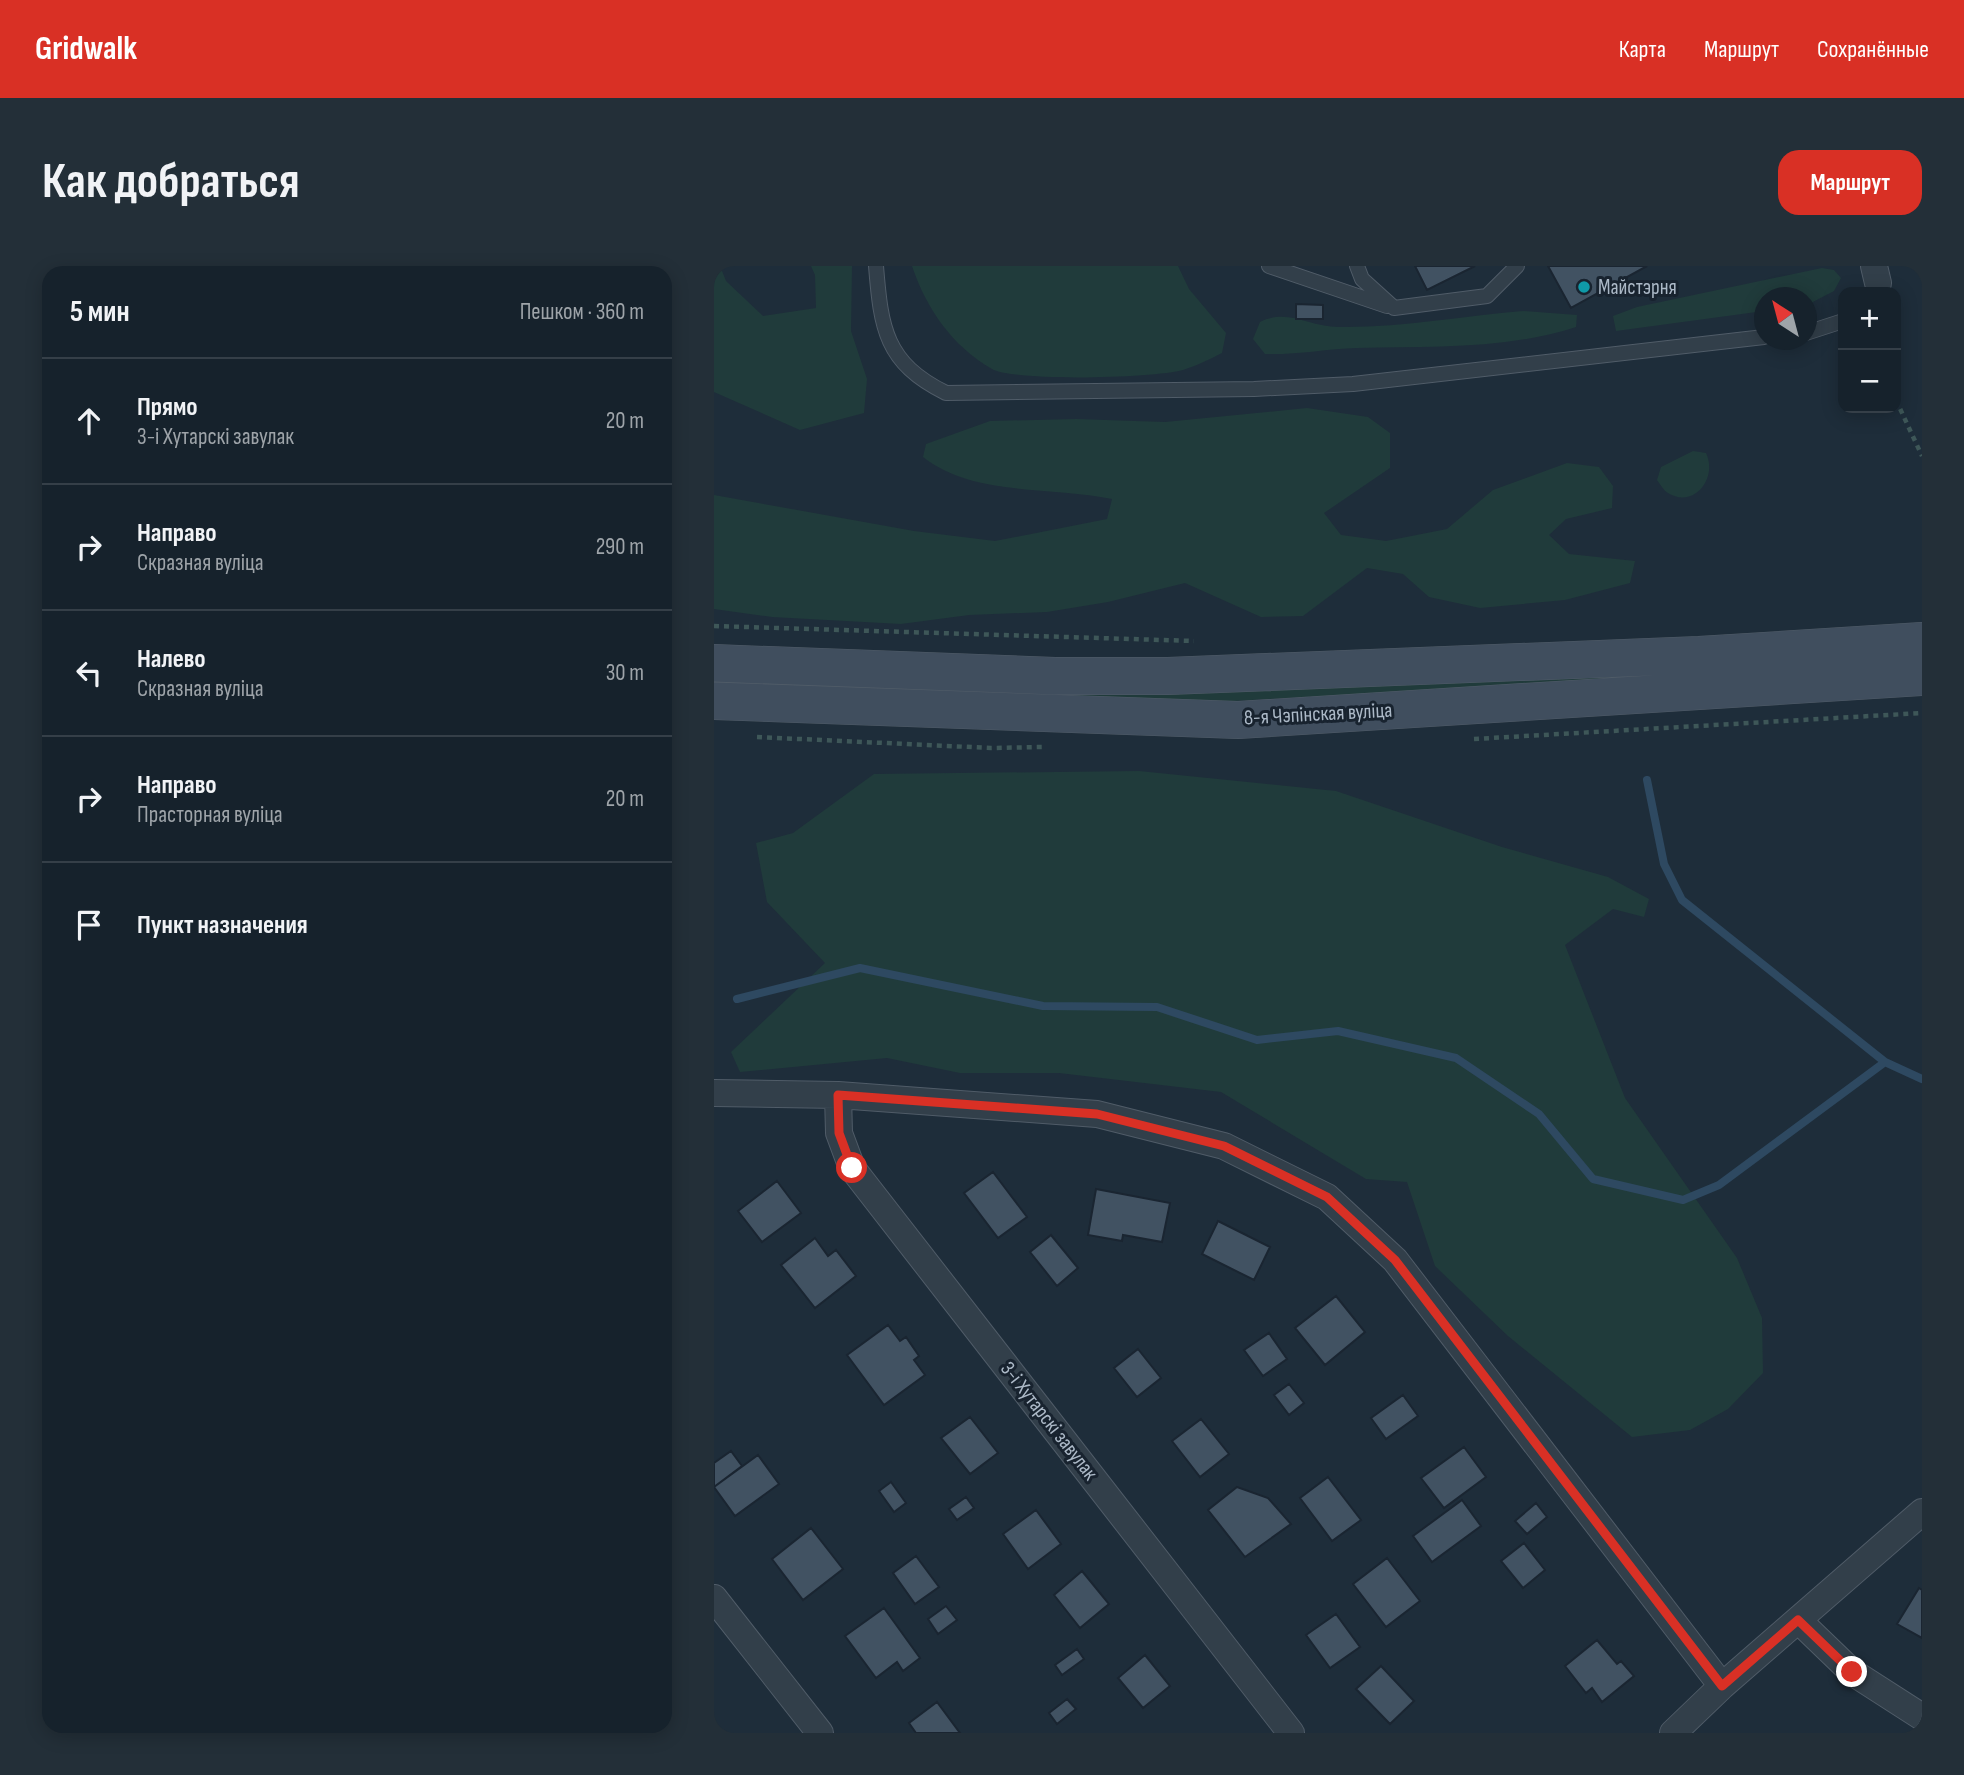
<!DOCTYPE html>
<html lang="ru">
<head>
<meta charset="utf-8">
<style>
	body { margin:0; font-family:"Sofia Sans Condensed",sans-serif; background:#232f38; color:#f1f3f6 }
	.controls { position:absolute; right:21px; top:21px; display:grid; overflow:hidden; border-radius:14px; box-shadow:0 4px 18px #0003 }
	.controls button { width:63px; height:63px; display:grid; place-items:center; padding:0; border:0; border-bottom:2px solid #353f48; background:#16222c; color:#f1f3f6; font:35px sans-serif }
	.compass { position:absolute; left:1040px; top:21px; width:63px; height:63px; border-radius:50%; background:#16222c; box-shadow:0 4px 18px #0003; rotate:324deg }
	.stop { position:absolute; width:21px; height:21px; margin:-16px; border:5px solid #d93025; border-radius:50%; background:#fff }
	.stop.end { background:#d93025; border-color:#fff; box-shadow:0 2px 7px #0008 }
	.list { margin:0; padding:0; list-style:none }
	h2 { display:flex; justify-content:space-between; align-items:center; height:91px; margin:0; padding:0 28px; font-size:30px }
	h2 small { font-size:23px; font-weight:400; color:#9ea4a9 }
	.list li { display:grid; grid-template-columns:46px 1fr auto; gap:21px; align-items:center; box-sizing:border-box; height:126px; padding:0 28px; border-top:2px solid #353f48 }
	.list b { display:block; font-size:26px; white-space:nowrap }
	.list p { margin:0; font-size:23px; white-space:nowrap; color:#9ea4a9 }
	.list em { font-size:23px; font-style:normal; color:#9ea4a9 }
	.icon { flex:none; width:38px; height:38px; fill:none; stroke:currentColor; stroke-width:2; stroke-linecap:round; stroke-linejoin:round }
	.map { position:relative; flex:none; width:1208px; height:1467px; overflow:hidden; border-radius:21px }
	header { display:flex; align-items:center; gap:42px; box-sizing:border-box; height:98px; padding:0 35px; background:#d93025; color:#fff }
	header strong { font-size:33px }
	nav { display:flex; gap:38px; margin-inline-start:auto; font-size:24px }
	.intro { display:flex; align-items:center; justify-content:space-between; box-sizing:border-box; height:168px; padding:0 42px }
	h1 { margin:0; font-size:49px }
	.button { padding:18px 32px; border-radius:21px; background:#d93025; color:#fff; font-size:24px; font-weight:700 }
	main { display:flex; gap:42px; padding:0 42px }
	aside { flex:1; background:#16222c; border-radius:21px; box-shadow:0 4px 18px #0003 }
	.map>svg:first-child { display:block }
</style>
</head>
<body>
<header>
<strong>Gridwalk</strong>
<nav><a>Карта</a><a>Маршрут</a><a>Сохранённые</a></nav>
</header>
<div class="intro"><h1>Как добраться</h1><a class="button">Маршрут</a></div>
<main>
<aside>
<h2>5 мин<small>Пешком · 360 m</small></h2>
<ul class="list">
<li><svg class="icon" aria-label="ahead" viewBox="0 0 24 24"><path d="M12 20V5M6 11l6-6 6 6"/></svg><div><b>Прямо</b><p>3-і Хутарскі завулак</p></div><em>20 m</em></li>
<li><svg class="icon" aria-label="right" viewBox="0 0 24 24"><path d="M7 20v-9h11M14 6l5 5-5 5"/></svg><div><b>Направо</b><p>Скразная вуліца</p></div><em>290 m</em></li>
<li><svg class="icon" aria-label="left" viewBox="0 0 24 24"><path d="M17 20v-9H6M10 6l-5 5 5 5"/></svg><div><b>Налево</b><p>Скразная вуліца</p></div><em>30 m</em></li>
<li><svg class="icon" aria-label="right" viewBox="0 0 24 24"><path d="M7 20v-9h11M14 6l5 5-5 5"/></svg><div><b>Направо</b><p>Прасторная вуліца</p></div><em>20 m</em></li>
<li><svg class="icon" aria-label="arrive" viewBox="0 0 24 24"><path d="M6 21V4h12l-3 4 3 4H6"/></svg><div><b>Пункт назначения</b></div></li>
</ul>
</aside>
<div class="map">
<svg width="1208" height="1467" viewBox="0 0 1208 1467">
	<rect width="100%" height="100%" fill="#1e2d3a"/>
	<!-- green -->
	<path fill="#203b3b" d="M0 0H6L12 15 49 50 102 42 101 9 97 0H138L137 65 153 113 150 147 86 164 0 126Z
		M198 0H464L475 23 512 67 508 87C496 93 482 100 469 104 442 112 301 116 278 103 238 80 212 42 198 0Z
		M1108 2 1120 4 1127 12 1120 25 1095 38 1093 39 1092 32H1050V45L902 65 899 50 923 41Z
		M809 45 863 49 862 61C791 84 717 80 643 82 612 83 582 89 551 88L539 73 546 56C575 42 593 61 625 61 686 62 748 50 809 45Z
		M593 142 654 151 676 167V202L610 247 627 269 672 275 733 263 779 224 853 197 885 201 899 220 898 242 852 253 835 269 855 288 921 295 916 317 851 334 766 342 715 331 689 308 653 302 589 350 547 351 471 317 394 336 333 346 255 349 187 358 58 351 0 343V229L200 265 281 275 393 253 398 233C337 220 260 231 209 191L212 178 276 155 362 153 451 156Z
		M979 185 992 187C1004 212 980 243 954 227 950 225 946 218 943 214L947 201Z
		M1208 397 519 435 375 434 0 420V410Z
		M425 505 622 525 788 581 894 611 935 633 930 651 899 643 851 679 911 832 1023 992 1048 1052 1049 1107 1014 1143 976 1164 918 1171 794 1070 721 1000 693 916 652 913 507 826 345 807H246L173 792 26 806 17 786 111 697 53 636 42 577 79 567 160 508Z"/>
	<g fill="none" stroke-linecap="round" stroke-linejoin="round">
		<!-- stream -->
		<path stroke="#2e4961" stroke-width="8" d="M933 514 950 598 968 634 1171 796 1208 813
			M23 733 146 702 329 740 443 741 543 774 624 765 742 792 825 848 879 913 969 934 1005 919 1171 796"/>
	</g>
	<!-- building -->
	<path fill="#415262" stroke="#1a2531" stroke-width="2" d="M701 0H761L713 24Z
		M834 0H933L857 42Z
		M582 38 609 39V53H582Z
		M279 906 313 951 284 972 250 927Z
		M63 915 87 947 48 976 24 945Z
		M382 923 456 937 448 976 409 969 408 975 374 969Z
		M504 955 556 981 540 1014 488 988Z
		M337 969 364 1002 343 1020 316 986Z
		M101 972 114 990 122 984 142 1010 101 1042 67 999Z
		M622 1030 651 1066 611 1099 581 1062Z
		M174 1059 186 1075 192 1071 205 1090 200 1094 211 1109 170 1139 133 1089Z
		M555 1067 573 1093 549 1110 530 1084Z
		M424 1083 447 1112 423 1131 400 1102Z
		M575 1118 590 1137 575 1149 560 1129Z
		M689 1129 704 1150 672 1173 657 1152Z
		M256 1151 284 1187 256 1208 227 1172Z
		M487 1153 515 1188 486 1211 458 1175Z
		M750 1181 772 1211 730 1242 707 1212Z
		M17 1185 28 1200 0 1221V1197Z
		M44 1189 65 1218 21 1250 0 1221Z
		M614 1211 647 1254 618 1275 586 1232Z
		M177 1216 192 1237 180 1246 165 1225Z
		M523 1221 554 1232 577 1258 531 1291 494 1244Z
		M252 1231 260 1242 243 1254 235 1243Z
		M748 1234 767 1260 718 1296 699 1270Z
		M822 1237 833 1251 813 1268 801 1255Z
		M322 1244 347 1278 314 1303 289 1268Z
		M97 1262 129 1303 89 1334 58 1293Z
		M810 1277 831 1304 809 1322 787 1295Z
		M202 1290 225 1321 201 1338 179 1307Z
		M673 1292 706 1335 672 1361 639 1318Z
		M368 1305 395 1338 366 1362 340 1329Z
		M1205 1322 1208 1324V1372L1183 1358Z
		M232 1340 243 1354 224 1368 214 1353Z
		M170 1342 206 1392 189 1405 183 1396 162 1412 131 1370Z
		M622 1348 646 1381 616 1402 592 1369Z
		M883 1374 903 1398 907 1395 920 1410 888 1436 878 1422 872 1427 851 1400Z
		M363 1383 370 1393 348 1409 341 1399Z
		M431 1389 456 1420 429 1442 404 1412Z
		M667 1400 700 1435 676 1458 642 1423Z
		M353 1433 362 1443 343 1458 335 1447Z
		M223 1436 246 1467H202L195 1457Z"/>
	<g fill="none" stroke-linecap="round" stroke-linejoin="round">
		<defs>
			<path id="service" d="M162 0C167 62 171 97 232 127L540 123 639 118 1050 71
				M555 0 673 40
				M643 0 648 13 680 42 773 30 803 0
				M1092 67 1129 55"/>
			<path id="minor" d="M1160 0 1164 17
				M0 827 124 829 383 848 510 880 613 931 681 994 1008 1420
				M124 829 125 867 138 902 577 1467
				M0 1332 106 1467
				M1084 1354 1138 1406 1208 1451
				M959 1467 1008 1420 1208 1246"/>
			<path id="secondary" d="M0 397 341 410H454L985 389 1208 375
				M0 435 524 454 1208 411"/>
		</defs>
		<!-- service casing -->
		<use href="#service" stroke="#505c68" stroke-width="16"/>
		<!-- minor casing -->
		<use href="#minor" stroke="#505c68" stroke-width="28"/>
		<!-- secondary casing -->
		<use href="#secondary" stroke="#505c68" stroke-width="38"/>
		<!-- path -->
		<path stroke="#3e5758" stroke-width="4.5" stroke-dasharray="5 5" stroke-linecap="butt" d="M1182 134 1208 190
			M0 360 480 375
			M43 471 277 482 328 481
			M760 473 1208 447"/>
		<!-- service -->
		<use href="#service" stroke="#323f4a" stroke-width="14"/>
		<!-- minor -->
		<use href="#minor" stroke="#323f4a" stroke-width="26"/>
		<!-- secondary -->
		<use href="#secondary" stroke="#404e5e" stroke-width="37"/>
	</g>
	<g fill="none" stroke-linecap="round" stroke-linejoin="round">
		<!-- route -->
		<path stroke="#d93025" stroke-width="9" d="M138 902 125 867 124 829 383 848 510 880 613 931 681 994 1008 1420 1084 1354 1138 1406"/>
	</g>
	<!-- markers -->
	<circle fill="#0f9aa8" stroke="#18232f" stroke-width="2.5" cx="870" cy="21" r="7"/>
	<g text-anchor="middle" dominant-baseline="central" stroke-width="6" stroke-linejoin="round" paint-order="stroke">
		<!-- poi labels -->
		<g font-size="21" fill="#acb9c7" stroke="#18232f" text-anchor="start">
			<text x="884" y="21">Майстэрня</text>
		</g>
		<!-- street labels -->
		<g font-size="21" fill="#acb9c7" stroke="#18232f">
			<text transform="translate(604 448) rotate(-3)">8-я Чэпінская вуліца</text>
			<text transform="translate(335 1155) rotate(52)">3-і Хутарскі завулак</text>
		</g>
	</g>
</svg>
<div class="controls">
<button>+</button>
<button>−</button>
</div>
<svg class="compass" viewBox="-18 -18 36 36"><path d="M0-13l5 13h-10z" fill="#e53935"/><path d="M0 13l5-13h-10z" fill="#9ea4a9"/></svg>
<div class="stop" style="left:138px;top:902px"></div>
<div class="stop end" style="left:1138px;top:1406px"></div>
</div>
</main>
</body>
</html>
